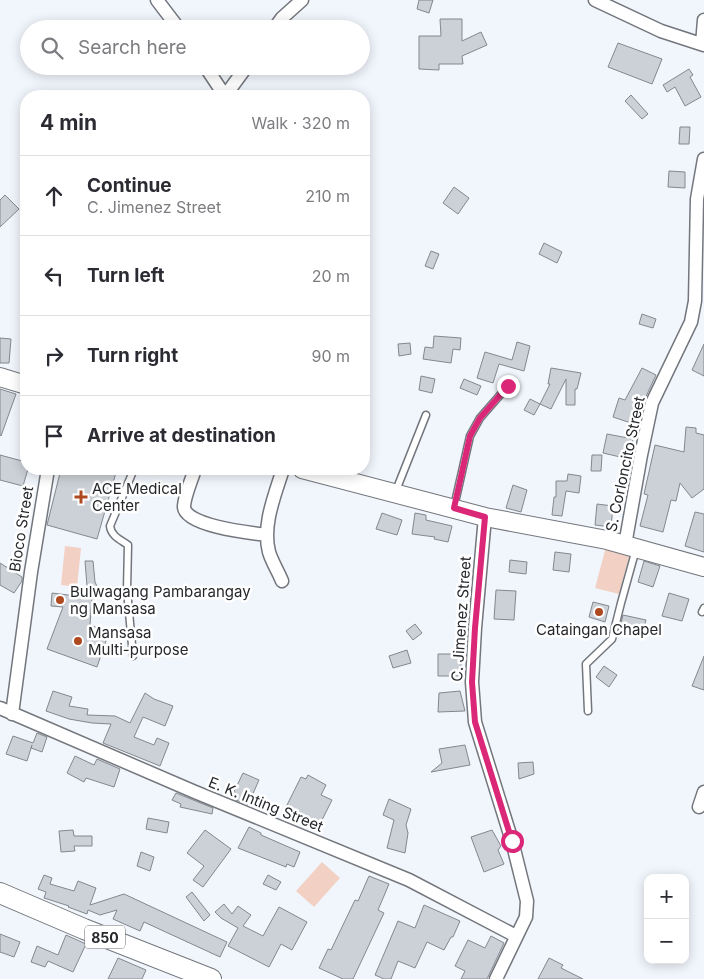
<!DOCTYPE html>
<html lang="en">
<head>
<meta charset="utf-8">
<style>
	body { margin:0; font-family:Inter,sans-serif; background:#f2f2f3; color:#2b2b33 }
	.controls { position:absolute; right:15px; bottom:15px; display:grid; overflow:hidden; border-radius:10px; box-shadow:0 2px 12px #0003 }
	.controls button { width:45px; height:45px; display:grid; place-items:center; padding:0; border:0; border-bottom:1px solid #e1e1e2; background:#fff; color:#2b2b33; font:25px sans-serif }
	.stop { position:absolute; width:15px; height:15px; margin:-11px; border:4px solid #db2777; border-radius:50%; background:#fff }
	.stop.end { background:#db2777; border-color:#fff; box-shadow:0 1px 5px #0008 }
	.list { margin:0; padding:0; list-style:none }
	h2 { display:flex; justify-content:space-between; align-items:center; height:65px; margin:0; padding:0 20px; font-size:21px }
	h2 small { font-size:16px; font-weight:400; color:#7c7c81 }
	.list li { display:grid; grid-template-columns:32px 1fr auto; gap:15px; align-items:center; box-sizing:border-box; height:80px; padding:0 20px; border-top:1px solid #e1e1e2 }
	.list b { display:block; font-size:19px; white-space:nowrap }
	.list p { margin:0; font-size:16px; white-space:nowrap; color:#7c7c81 }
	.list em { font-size:16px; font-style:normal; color:#7c7c81 }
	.icon { flex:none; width:28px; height:28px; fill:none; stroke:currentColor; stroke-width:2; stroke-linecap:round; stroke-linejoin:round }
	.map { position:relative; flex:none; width:704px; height:979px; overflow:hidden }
	.search { position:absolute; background:#fff; box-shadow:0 2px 12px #0003; left:20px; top:20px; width:350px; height:55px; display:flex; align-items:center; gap:12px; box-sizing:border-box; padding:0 18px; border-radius:28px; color:#7c7c81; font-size:19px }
	.panel { position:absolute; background:#fff; box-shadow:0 2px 12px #0003; left:20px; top:90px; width:350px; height:385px; border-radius:20px }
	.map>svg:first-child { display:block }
</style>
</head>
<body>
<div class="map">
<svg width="704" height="979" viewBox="0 0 704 979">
	<rect width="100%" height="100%" fill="#f1f6fc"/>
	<!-- green -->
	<path fill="#f2d0c4" d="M65 546 81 548 77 587 61 585Z
		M606 547 630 553 619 594 595 588Z
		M322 862 340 878 314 907 296 891Z"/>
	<!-- building -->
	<path fill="#ccd1d7" stroke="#83888e" d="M419 0H433L429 13 417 9Z
		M440 19H462V41L481 32 487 45 462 56 463 64H439V70L419 69V36H441Z
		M618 43 662 59 652 84 608 67Z
		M689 69 693 75 690 77 701 97 685 106 675 87 667 92 663 85Z
		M631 95 648 114 642 119 625 101Z
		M680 127H690L689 144H679Z
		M669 171 685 172V188L668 187Z
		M454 187 469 198 458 214 443 203Z
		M5 195 19 209 0 227V200Z
		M544 243 562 252 557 263 539 254Z
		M431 251 439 254 433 269 425 266Z
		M642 314 656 319 653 328 639 324Z
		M434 336 461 338 460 350 453 349 451 363 423 359 425 347 433 348Z
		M0 338 11 339 9 363H0Z
		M517 342 530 346 524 371 499 364 493 383 477 378 485 352 512 360Z
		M410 343 411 354 399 356 398 344Z
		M704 344V376L692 370Z
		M551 368 581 373 577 389H575V405H566V379L551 409 540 404 550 384H548Z
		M642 368 656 375 642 405 637 402 631 423 613 417 619 398 625 400Z
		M421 376 435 379 432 393 419 390Z
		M464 379 481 386 477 395 460 388Z
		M0 389 16 394 1 436 0 435Z
		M530 399 540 404 534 415 524 410Z
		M686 427 696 428V433L704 435V489L692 498 680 483 676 501 671 500 663 532 640 526 648 495 644 494 655 445 684 452Z
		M607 434 633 439 629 459 603 453Z
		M0 455 26 462V469H28L23 486 0 480Z
		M592 455H602L601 471H591Z
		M61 469H117L97 539 47 525Z
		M568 474 581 476 579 493 566 491 562 516 552 515 554 497H556V481H567Z
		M513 485 527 490 521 512 506 508Z
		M597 504 613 506 611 527 595 525Z
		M695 512 704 514V552L685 546Z
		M382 513 402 520 397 535 376 529Z
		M415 513 426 515V520L452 526 448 542 434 539 435 537 412 534Z
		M555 552 571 554 569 572 553 570Z
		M510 560 527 562 526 574 509 572Z
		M85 561H93L95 582 101 595 94 599 87 586Z
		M644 561 660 566 653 587 638 582Z
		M0 563 22 577V581L14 593 0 585Z
		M496 590 516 591 514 620 494 619Z
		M52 593 92 598 90 625 109 632 97 667 47 649 63 607 51 606Z
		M669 593 689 599 682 621 662 616Z
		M593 602 609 606 605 622 589 617Z
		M623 615 646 620 643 632 620 627Z
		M415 624 422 633 413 640 406 631Z
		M407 650 411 663 393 668 389 656Z
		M438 654H461V676H438Z
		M704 656V690L692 686Z
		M604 666 617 675 609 687 596 677Z
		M53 691 72 697 69 706 88 709 87 715 115 716 130 723 145 693 154 699 173 706 165 726 143 717 134 737 154 745 157 738 169 743 160 766 103 743 111 724 92 723 69 719 46 711Z
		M460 691 465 711 438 712 439 693Z
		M37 733 47 737 42 752 31 748 32 745 27 761 6 754 13 736 33 743Z
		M465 745 470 765 431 772 442 763 439 749Z
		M75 756 94 765 97 759 120 769 114 787 86 778 84 782 67 773Z
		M533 762 534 774 519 779 518 763Z
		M243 773 259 780 248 805 231 798Z
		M308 775 326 785 321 795 332 800 320 824 309 819 307 821 284 811 301 777 306 779Z
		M176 793 213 808 212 814 180 807 181 804 172 800Z
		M389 799 411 809 406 825 408 833 405 853 387 848 394 820 383 815Z
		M148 818 169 822 167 833 146 829Z
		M249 827 261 833V835L300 852 294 867 287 864 286 867 238 848Z
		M73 830 74 836H92V846H74L75 851 61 852 59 831Z
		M205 830 231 849 203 887 193 880 204 866 187 853Z
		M492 830 501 846 498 850 504 864 484 872 471 837Z
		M141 852 154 857 150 871 137 866Z
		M44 875 52 878 50 884 74 891 78 881 96 888 90 905 124 894 227 942 220 957 144 922 140 931 113 919 117 910 100 915 88 910 87 914 68 907 69 906 44 898 46 892 38 889Z
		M268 875 281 882 276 890 263 884Z
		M369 876 389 884 378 910 384 913 353 979H343L319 968 328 949 331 950 355 900 358 901Z
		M192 892 210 915 204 921 186 897Z
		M224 904 232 914 238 906 251 915 243 926 263 936 279 907 307 922 292 950 281 944 269 967 228 946 238 928 221 918 215 912Z
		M424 905 460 921 453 937H451L444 950 427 942 415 968 398 961 391 979H384L375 975 398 921 415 928Z
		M0 934 20 942 14 957 0 952Z
		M66 935 86 944 73 972 48 961 45 967 31 962 37 946 58 955Z
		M491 936 504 943 487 979H461L465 971 455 966 468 940 485 948Z
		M118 958 146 970 142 979H108Z
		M549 958 563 965 561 968 583 979H538Z"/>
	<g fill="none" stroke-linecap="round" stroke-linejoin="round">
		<defs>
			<path id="service" d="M395 493 426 415
				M454 507 470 436 480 418 508 386
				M702 612 704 608
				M133 656 127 590 128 545C121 540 111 536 110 526L134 469
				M588 711 586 664 612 639 621 603 636 549"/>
			<path id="minor" d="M157 0 179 29
				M595 0 661 31 704 45
				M274 29 282 18 302 0
				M702 44 704 20
				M205 66 225 96
				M225 96 247 66
				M195 469C192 479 184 497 184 507 185 526 251 533 267 535
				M485 517 475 628 472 682 475 722 512 841 527 901 526 917 496 979
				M625 545 641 455 652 403 691 322 695 301 697 199 704 159
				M282 581C278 571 272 562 269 552 262 525 275 495 283 469
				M0 708 195 792 409 880 516 936
				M12 714 31 572 48 469
				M699 807 704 792"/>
			<path id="secondary" d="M0 377 26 385
				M302 469 485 517 607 540 704 567"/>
			<path id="primary" d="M0 893 84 929 211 979"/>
		</defs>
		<!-- service casing -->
		<use href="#service" stroke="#73777d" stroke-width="9"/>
		<!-- minor casing -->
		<use href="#minor" stroke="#73777d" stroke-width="15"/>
		<!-- secondary casing -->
		<use href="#secondary" stroke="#73777d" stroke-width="20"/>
		<!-- primary casing -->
		<use href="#primary" stroke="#73777d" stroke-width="22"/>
		<!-- service -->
		<use href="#service" stroke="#fff" stroke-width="6"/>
		<!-- minor -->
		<use href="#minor" stroke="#fff" stroke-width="12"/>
		<!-- secondary -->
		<use href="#secondary" stroke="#fff" stroke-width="18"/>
		<!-- primary -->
		<use href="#primary" stroke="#fff" stroke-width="20"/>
	</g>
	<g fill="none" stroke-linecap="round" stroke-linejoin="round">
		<!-- route -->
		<path stroke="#db2777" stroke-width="6" d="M508 386 480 418 470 436 454 508 485 517 475 628 472 682 475 722 512 841"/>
	</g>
	<!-- markers -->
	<g fill="#af491f" stroke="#fff" stroke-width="2">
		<path d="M78.5 489.5h5v5h5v5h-5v5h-5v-5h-5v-5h5z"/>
		<circle cx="60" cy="600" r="5"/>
		<circle cx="599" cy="612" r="5"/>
		<circle cx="78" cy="641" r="5"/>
	</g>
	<g text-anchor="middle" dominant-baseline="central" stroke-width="5" stroke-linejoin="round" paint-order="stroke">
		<!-- shield labels -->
		<rect fill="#fff" stroke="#66686a" stroke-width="1" x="85" y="925.5" width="40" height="23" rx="4"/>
		<g font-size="14" font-weight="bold" fill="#25272a">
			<text x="105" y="937">850</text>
		</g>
		<!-- street labels -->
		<g font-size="15" fill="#25272a" stroke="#fff">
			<text transform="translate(625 464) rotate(-78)">S. Corloncito Street</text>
			<text transform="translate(21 529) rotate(-81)">Bioco Street</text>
			<text transform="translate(461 619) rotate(-86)">C. Jimenez Street</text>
			<text transform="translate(266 804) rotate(22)">E. K. Inting Street</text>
		</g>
		<!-- poi labels -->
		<g font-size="15" fill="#25272a" stroke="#fff" text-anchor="start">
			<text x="92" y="488">ACE Medical<tspan x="92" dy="17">Center</tspan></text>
			<text x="70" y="591">Bulwagang Pambarangay<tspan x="70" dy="17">ng Mansasa</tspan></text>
			<text x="599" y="629" text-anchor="middle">Cataingan Chapel</text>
			<text x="88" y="632">Mansasa<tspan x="88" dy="17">Multi-purpose</tspan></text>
		</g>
	</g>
</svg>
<div class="controls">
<button>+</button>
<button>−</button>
</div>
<div class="stop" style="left:512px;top:841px"></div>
<div class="stop end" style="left:508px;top:386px"></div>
<div class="search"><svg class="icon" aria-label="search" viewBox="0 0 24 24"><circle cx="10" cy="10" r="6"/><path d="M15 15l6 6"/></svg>Search here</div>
<section class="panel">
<h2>4 min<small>Walk · 320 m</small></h2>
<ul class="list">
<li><svg class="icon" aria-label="ahead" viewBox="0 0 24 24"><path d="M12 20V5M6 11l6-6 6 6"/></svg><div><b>Continue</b><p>C. Jimenez Street</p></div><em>210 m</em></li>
<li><svg class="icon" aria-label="left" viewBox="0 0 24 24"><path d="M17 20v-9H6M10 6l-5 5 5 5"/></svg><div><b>Turn left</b></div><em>20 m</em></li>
<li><svg class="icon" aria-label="right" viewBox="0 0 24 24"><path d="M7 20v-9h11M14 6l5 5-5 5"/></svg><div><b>Turn right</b></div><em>90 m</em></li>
<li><svg class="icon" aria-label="arrive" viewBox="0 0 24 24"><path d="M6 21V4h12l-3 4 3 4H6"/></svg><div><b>Arrive at destination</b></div></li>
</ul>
</section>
</div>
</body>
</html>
